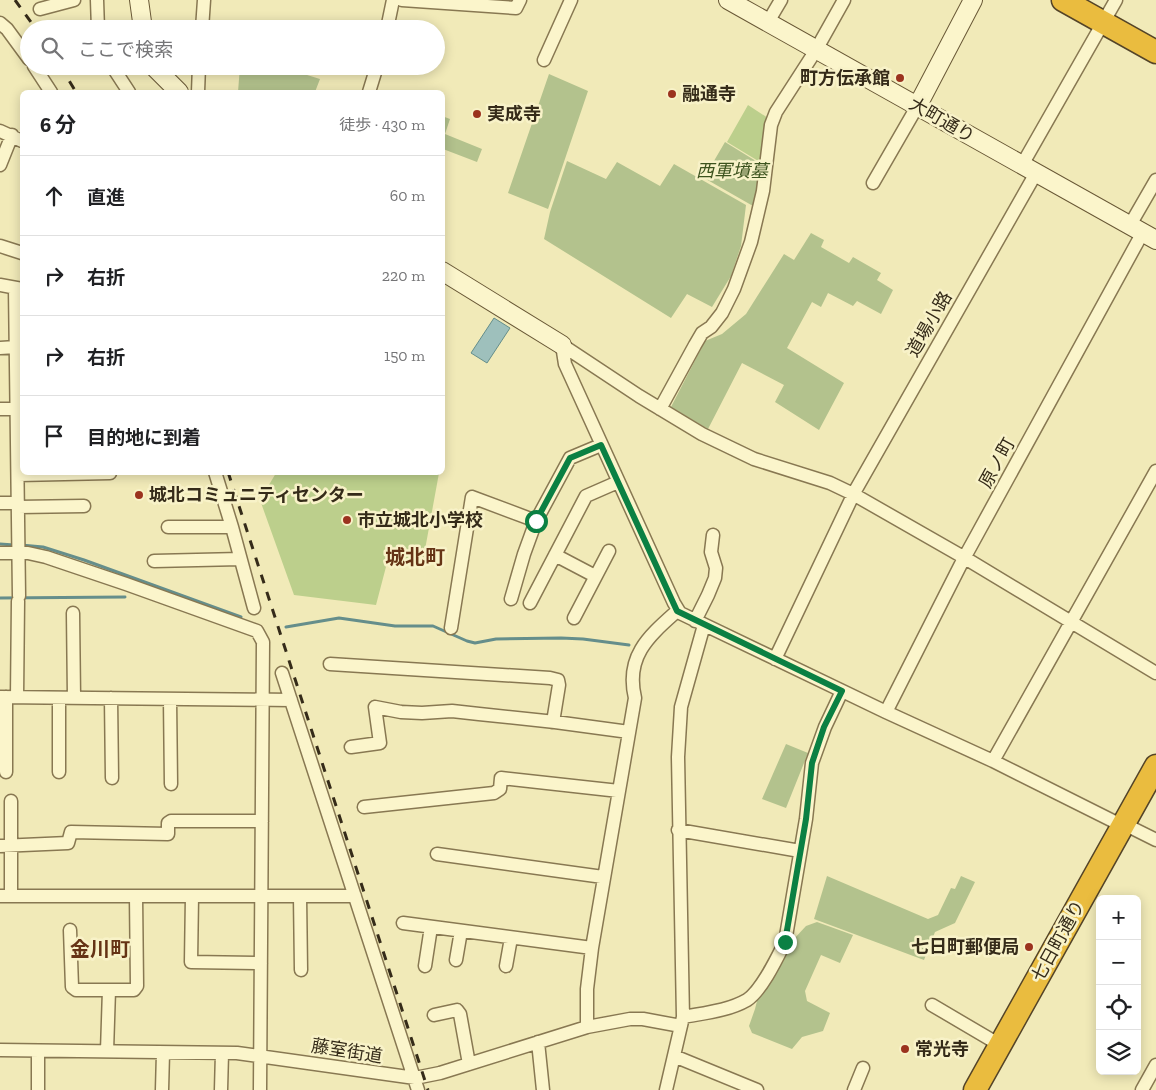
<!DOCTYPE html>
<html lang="ja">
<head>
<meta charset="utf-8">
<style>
	body { margin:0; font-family:"Zilla Slab","Noto Sans JP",serif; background:#f2f2f2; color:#202124 }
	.controls { position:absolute; right:15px; bottom:15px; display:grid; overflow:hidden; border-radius:8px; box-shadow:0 2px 12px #0003 }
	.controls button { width:45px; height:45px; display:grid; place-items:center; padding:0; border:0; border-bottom:1px solid #e0e0e0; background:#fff; color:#202124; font:25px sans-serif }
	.stop { position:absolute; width:15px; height:15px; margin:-11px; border:4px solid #0b8043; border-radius:50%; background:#fff }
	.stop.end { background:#0b8043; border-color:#fff; box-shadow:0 1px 5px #0008 }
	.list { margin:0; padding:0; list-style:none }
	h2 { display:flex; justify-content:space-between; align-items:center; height:65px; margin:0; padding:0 20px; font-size:21px }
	h2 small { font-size:16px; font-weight:400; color:#757577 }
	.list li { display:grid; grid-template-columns:32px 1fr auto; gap:15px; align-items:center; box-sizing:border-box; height:80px; padding:0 20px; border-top:1px solid #e0e0e0 }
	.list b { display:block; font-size:19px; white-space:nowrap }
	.list em { font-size:16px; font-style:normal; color:#757577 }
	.icon { flex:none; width:28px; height:28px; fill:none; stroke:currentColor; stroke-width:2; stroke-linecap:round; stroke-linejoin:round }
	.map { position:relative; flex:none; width:1156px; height:1090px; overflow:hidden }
	.search { position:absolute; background:#fff; box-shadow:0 2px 12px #0003; left:20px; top:20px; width:425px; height:55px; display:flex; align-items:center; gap:12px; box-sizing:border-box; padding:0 18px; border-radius:28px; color:#757577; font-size:19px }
	.panel { position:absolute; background:#fff; box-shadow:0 2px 12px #0003; left:20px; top:90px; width:425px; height:385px; border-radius:8px }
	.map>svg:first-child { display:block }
</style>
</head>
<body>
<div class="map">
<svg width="1156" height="1090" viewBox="0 0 1156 1090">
	<rect width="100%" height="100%" fill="#f1eab8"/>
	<!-- green -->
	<path fill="#bccf8c" d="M748 105 768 118 765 165 727 142Z
		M276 473H439L422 566 387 563 376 605 294 595 260 500Z"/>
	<!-- cemetery -->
	<path fill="#b3c28d" d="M240 66 267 70 268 66H278L320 79 315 92H238Z
		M549 74 588 91 548 209 508 193Z
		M442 116 450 119 445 134 482 149 477 162 443 149Z
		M725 142 764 166 753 206 704 178Z
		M567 161 606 179 617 162 660 186 674 164 746 205 741 246 731 276 712 307 687 294 671 318 544 239 550 212Z
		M811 233 824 240 821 247 849 263 853 257 881 273 877 280 893 290 881 314 857 301 853 306 828 293 821 307 812 302 787 348 844 383 819 430 775 402 784 385 742 363 708 429 671 407 705 341 722 334 746 314 784 254 794 260Z
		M786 744 808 753 786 808 762 799Z
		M827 876 928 919 938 915 951 888 955 889 961 876 975 882 955 923 935 932 924 960 814 919Z
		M817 922 853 935 840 963 821 955 805 991 807 1001 830 1013 823 1031 802 1037 792 1049 752 1033 749 1026 755 1009 758 997 793 940 806 926Z"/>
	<!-- water -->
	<path fill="#9ec0bc" stroke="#658e8b" d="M494 318 510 328 487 363 471 353Z"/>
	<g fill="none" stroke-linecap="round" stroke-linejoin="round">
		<!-- stream -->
		<path stroke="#658e8b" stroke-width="3" d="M0 544 14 545
			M21 545 43 547 84 560 241 617
			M0 598 125 597
			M286 627 339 618 395 626H433L467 641 475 643 496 639 561 638 583 639 629 645"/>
		<defs>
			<path id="street" d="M97 0 98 29
				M402 0 516 8 520 0
				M40 9 74 0
				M768 22 781 0
				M0 23 7 29 29 59
				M202 29 204 0
				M387 29 393 0
				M544 60 571 0
				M34 66 51 92
				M112 66 129 92
				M198 92 199 66
				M369 92 377 66
				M0 131 22 141
				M0 165 12 135
				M1022 165 1116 0
				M873 183 918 105
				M1130 225 1156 180
				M0 246 22 253
				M0 285 22 289
				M15 288 19 596
				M562 345 565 364 674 603 680 613 886 712 993 761 1115 822 1132 828 1156 840
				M562 345 639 396 702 434 754 459 830 483 853 494 965 558 1156 673
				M0 348 16 347
				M0 409H22
				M660 409 695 345 702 333 711 327 722 313 734 289 751 242 763 191 771 125 776 112 816 50 844 0
				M215 472 232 527 254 608
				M18 475 110 473
				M0 503H18
				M18 507 84 506
				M168 527H232
				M0 553H28L46 557 126 584 257 631 263 642 260 1090
				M555 555 595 576
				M154 561 240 559
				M511 599 524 554 536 521 570 458 601 445
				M530 603 586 496 618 482
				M73 613 74 698
				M574 618 609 551
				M695 621 708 595 715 578 716 568 711 552 713 535
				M451 628 472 497 536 521
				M775 659 855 491 1036 173
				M330 664 550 678 558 680 559 685 553 722
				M282 673 418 1090
				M0 697 291 700
				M17 697 18 601
				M111 698 112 778
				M170 699 171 784
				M886 712 962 562 1143 232
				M351 747 380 743 375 707 401 712 422 713 452 711 479 714 555 722 629 732
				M993 761 1156 471
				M6 772V697
				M59 772V698
				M11 801V896
				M364 807 494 793 500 789 501 778 619 791
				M678 830 800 851
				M0 846 68 843 71 832 168 834V823L171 821H262
				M437 854 603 877
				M0 896H355
				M192 896 191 962 261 963
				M300 896 301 970
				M403 923 592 948
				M70 930 72 987 76 990H134L137 986 136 896
				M456 960 461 931
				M425 966 431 927
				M506 966 511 938
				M932 1005 1000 1045
				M434 1015 457 1010 460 1014 469 1064
				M683 1017C704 1013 728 1011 747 1000 762 990 777 958 785 942L806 819 812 763 825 727 842 691
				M587 1027V989L592 948 635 698C625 656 649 636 677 611
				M538 1042 543 1090
				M0 1050 237 1053 415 1078 440 1073 587 1027 630 1019H643L681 1026
				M107 1051 109 990
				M674 1056 757 1090
				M38 1090V1051
				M162 1090 163 1053
				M221 1090 222 1053
				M666 1090 683 1017 678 757 681 707 704 625
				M854 1090 863 1068
				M1142 1090 1156 1065"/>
			<path id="secondary" d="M139 0 143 29
				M728 0 1156 240
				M153 66 179 92
				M918 105 973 0
				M442 271 562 345"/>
			<path id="highway" d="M1063 0 1156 52
				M975 1090 1156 766"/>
		</defs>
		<!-- street casing -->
		<use href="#street" stroke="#887852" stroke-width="15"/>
		<!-- secondary casing -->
		<use href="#secondary" stroke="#695836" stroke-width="20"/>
		<!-- highway casing -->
		<use href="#highway" stroke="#544428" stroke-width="25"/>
		<!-- street -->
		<use href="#street" stroke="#fbf5cb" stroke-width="12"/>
		<!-- secondary -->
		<use href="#secondary" stroke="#fbf5cb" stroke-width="18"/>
		<!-- highway -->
		<use href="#highway" stroke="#eabc3f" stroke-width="22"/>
		<!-- rail -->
		<path stroke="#352b19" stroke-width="3" stroke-dasharray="9 9" stroke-linecap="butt" d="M15 0 36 29
			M60 66 76 92
			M228 472 428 1090"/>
	</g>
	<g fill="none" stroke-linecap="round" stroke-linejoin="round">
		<!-- route -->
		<path stroke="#0b8043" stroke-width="6" d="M536 521 570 458 601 445 677 611 842 691 824 727 812 763 806 819 785 942"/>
	</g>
	<!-- markers -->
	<g fill="#9b331e" stroke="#f8f2c8" stroke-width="2">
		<circle cx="900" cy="78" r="5"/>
		<circle cx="672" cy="94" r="5"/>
		<circle cx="477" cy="114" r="5"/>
		<circle cx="139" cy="495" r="5"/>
		<circle cx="347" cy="520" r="5"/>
		<circle cx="1029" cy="947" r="5"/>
		<circle cx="905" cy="1049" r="5"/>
	</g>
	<g text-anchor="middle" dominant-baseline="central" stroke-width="5" stroke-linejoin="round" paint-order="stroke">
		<!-- poi labels -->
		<g font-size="18" font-weight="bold" fill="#352b19" stroke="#f8f2c8" text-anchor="start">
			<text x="890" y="78" text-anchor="end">町方伝承館</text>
			<text x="682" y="94">融通寺</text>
			<text x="487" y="114">実成寺</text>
			<text x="149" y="495">城北コミュニティセンター</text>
			<text x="357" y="520">市立城北小学校</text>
			<text x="1019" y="947" text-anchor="end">七日町郵便局</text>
			<text x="915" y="1049">常光寺</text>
		</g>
		<!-- street labels -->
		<g font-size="18" fill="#352b19" stroke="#f8f2c8">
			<text transform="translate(942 120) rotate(30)">大町通り</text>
			<text transform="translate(929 324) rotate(-60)">道場小路</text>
			<text transform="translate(997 463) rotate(-61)">原ノ町</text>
			<text transform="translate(1058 941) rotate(-61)">七日町通り</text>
			<text transform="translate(347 1051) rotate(9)">藤室街道</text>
		</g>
		<!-- park labels -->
		<g font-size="18" font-style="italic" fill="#3d531e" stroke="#f8f2c8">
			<text x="732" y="171">西軍墳墓</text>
		</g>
		<!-- quarter labels -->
		<g font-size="20" font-weight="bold" fill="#653315" stroke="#f8f2c8">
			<text x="415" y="557">城北町</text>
			<text x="100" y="949">金川町</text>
		</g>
	</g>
</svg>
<div class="controls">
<button>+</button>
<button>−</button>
<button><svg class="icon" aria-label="locate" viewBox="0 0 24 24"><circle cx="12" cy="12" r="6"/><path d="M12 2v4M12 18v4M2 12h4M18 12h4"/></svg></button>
<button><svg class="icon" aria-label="layers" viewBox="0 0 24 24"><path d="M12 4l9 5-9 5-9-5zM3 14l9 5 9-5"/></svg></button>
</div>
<div class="stop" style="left:536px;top:521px"></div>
<div class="stop end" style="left:785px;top:942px"></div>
<div class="search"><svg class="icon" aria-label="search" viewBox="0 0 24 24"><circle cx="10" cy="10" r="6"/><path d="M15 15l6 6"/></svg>ここで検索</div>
<section class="panel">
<h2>6 分<small>徒歩 · 430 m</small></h2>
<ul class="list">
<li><svg class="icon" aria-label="ahead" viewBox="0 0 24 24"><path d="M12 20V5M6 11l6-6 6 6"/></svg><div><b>直進</b></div><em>60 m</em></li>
<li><svg class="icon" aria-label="right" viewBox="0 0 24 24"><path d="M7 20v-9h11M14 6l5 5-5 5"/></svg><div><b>右折</b></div><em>220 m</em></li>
<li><svg class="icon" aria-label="right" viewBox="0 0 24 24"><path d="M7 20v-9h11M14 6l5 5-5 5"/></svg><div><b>右折</b></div><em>150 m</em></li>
<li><svg class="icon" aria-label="arrive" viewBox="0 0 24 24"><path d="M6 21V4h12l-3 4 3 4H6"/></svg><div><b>目的地に到着</b></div></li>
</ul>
</section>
</div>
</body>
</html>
